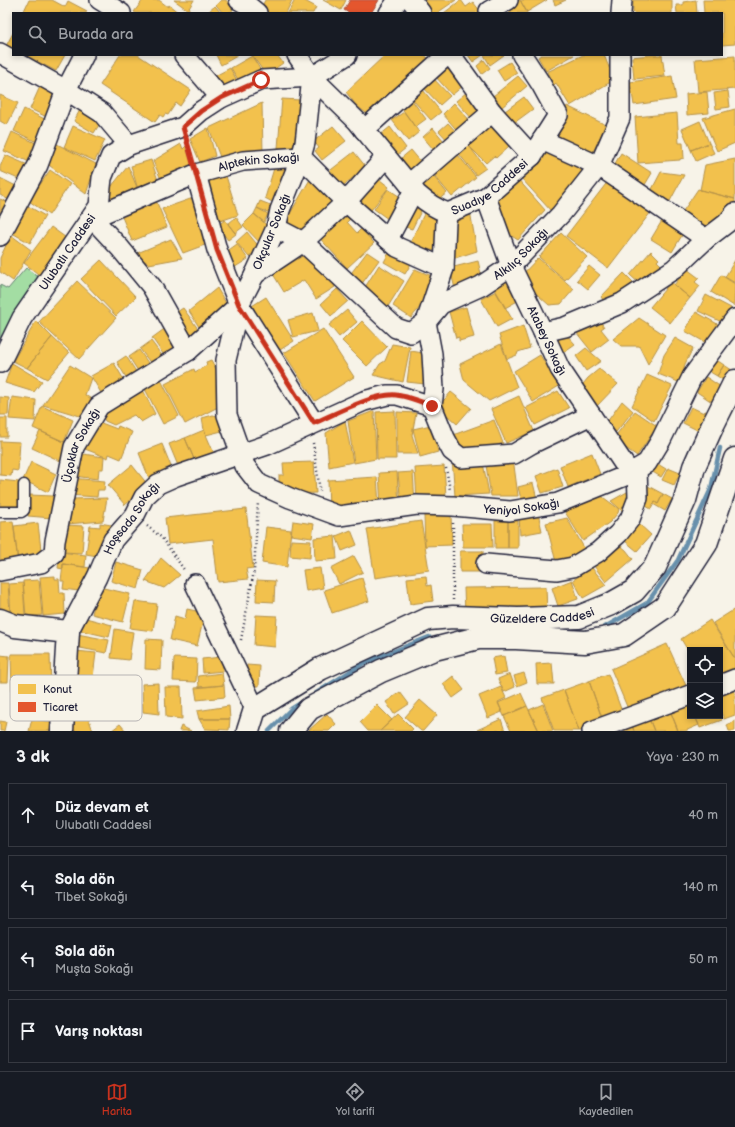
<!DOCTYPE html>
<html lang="tr">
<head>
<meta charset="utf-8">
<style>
	body { margin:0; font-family:"Balsamiq Sans",sans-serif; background:#20242c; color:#f1f3f6 }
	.controls { position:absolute; right:12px; bottom:12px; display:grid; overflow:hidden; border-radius:0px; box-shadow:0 2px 6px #0003 }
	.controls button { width:36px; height:36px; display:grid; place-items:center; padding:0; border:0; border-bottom:1px solid #363941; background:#171b24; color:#f1f3f6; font:20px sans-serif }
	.stop { position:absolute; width:12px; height:12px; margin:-9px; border:3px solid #c8321e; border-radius:50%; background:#fff }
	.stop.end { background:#c8321e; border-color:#fff; box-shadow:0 1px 4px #0008 }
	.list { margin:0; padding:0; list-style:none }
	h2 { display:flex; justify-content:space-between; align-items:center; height:52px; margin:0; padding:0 16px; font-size:17px }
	h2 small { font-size:13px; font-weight:400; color:#9ea1a6 }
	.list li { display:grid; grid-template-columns:26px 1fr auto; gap:12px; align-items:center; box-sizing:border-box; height:64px; margin:0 8px 8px; padding:0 8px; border:1px solid #363941; border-radius:0px }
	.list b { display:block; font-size:15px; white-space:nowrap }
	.list p { margin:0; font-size:13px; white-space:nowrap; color:#9ea1a6 }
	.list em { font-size:13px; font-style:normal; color:#9ea1a6 }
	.icon { flex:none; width:22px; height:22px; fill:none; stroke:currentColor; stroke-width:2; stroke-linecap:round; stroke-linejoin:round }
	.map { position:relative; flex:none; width:735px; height:731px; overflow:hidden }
	.search { position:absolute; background:#171b24; box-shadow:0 2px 6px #0003; left:12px; right:12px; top:12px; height:44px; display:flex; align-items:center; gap:10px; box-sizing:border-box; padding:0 14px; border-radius:0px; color:#9ea1a6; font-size:15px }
	.sheet { height:340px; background:#171b24 }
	nav { display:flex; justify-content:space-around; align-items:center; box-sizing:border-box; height:56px; border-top:1px solid #363941; background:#171b24; font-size:11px; color:#9ea1a6 }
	nav a { display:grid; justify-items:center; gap:2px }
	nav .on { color:#c8321e }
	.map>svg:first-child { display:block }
</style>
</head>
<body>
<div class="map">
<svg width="735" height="731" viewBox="0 0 735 731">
	<rect width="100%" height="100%" fill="#f7f3e8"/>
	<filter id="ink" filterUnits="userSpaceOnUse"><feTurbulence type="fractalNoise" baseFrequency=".025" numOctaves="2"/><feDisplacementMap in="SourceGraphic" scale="8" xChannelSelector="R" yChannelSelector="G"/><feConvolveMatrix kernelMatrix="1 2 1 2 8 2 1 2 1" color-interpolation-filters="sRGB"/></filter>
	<g filter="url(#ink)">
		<!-- green -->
		<path fill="#a3dda3" stroke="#62806f" d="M26 268 41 279 0 354V285L8 289Z"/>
		<!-- homes -->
		<path fill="#f2c14e" stroke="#b49148" d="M29 0H52L65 7 68 1 87 11 86 13H23Z
			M143 0H159L168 7 169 5 179 13H136L134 12Z
			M174 0H194L188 10Z
			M222 0H226L233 10 228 13H223L216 5Z
			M265 0H292L286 13H263L260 11Z
			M295 0H303L316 7 313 13H288Z
			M323 0H346L341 10Z
			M419 0H456L437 13H428Z
			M461 0 466 7 473 2 480 11 477 13H444Z
			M515 0H520L527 13H510L506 5Z
			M520 0H547L527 12Z
			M553 0H566L555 5Z
			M633 0H672V13H633Z
			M696 0 697 13H677L676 5H683V2Z
			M703 0H735V44L722 45V13H704Z
			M215 6 221 13H209L208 12Z
			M13 33V49L6 46Z
			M25 55H65L56 71Z
			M120 55H138L191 90 180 106 176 103 168 115 165 114 163 117 160 115 155 122 100 85Z
			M216 55H237V56L221 65Z
			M252 55H277L283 63 266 75Z
			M385 55H425L431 62 372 118 356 105 346 92Z
			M468 55H483L473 62Z
			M484 55H504L490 65Z
			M541 55H574L546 71 538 57Z
			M583 55H604L614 80 570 106 556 83 554 85 547 72Z
			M651 55H662L665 76 634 79 632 57Z
			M252 56 263 74 242 86 231 68Z
			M735 56V89L698 92 695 59Z
			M484 60 490 68 482 74 477 66Z
			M510 62 517 73 504 81 497 70Z
			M446 66 464 85 452 95 435 76Z
			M230 68 239 84 220 94 210 74 213 72 215 76Z
			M518 76 527 86 502 107 493 96Z
			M672 76 676 99 634 105 630 82Z
			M432 77 450 96 440 105 422 86Z
			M42 82 63 92 51 119 30 109Z
			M423 90 441 112 431 120 412 99Z
			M728 91 730 107 716 109 714 93Z
			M467 92 485 113 475 122 456 101Z
			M707 92 709 113 687 115 686 94Z
			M0 95 18 103 7 125 0 121Z
			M524 97 533 109 514 123 505 111Z
			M282 99 300 100 296 149 278 148Z
			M411 99 426 119 415 127 401 107Z
			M262 103 263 154 220 157 209 128Z
			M454 103 473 124 461 135 443 114Z
			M567 106 606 125 590 158 551 139Z
			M81 108 102 120 94 133 74 121Z
			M24 109 53 123 43 145 14 131Z
			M735 109V143L717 151 703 118Z
			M404 112 419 132 408 141 392 120Z
			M677 113 679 143H683L684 158 680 159V160L638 163 635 117Z
			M700 121 709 143 691 150 682 129Z
			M448 123 460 136 451 144 439 131Z
			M73 126 105 140 95 161 64 147Z
			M333 126 346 141 322 160 315 151 319 148 314 141Z
			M490 126 509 146 496 158 494 156 486 163 466 143Z
			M390 127 406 148 391 160 374 140Z
			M208 128 215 156 200 162 190 139Z
			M433 128 449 147 439 156 423 137Z
			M12 132 40 145 32 163 4 151Z
			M55 143 96 164 86 194 45 162Z
			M709 143 714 153 696 161 691 150Z
			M181 144 183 149 186 146 193 168 164 186 153 161Z
			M469 146 486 168 476 175 459 154Z
			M548 149 584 172 551 211 521 178Z
			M411 150 426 168 414 178 399 160Z
			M354 152 366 167 339 189 327 173Z
			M621 153 652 173 643 188 612 169Z
			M5 155 30 166 23 181 0 171V167Z
			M458 155 476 177 452 197 434 175Z
			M735 159V199L700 190 705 165Z
			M151 160 160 186 139 193 131 166Z
			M275 165 290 170 276 204 265 198Z
			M128 166 139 192 115 205 107 192Z
			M50 170 70 184 49 215 29 201Z
			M661 172 684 175 670 201 649 195Z
			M431 173 447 193 434 203 418 183Z
			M226 176 238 215 217 222 205 182Z
			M312 176 339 204 299 238 284 224Z
			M375 176 389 187 368 214 354 203Z
			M612 176 654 208 608 268 566 236Z
			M516 177 545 210 518 240 507 233 496 200Z
			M0 178 20 188 13 202 0 195Z
			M388 189 402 198 388 219 374 209Z
			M698 189 735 199V203L703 236 679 217Z
			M196 197 210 243 183 253 162 209Z
			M155 198 167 227 132 241 120 212Z
			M0 199 12 204 0 228Z
			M260 201 273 206 270 213 257 208Z
			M408 204 423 207 412 229 402 226Z
			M28 206 45 216 30 243 12 233Z
			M257 208 268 214 264 222 254 214Z
			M342 208 351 218 347 222 357 233 361 229 374 243 347 268 315 233Z
			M470 211 477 251 452 259 455 218Z
			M425 212 445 217 440 252 409 245Z
			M254 214 269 227 261 244 243 225Z
			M666 214 687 227 672 252 651 239Z
			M236 217 243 227 235 233 228 224Z
			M225 220 236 234 228 240 217 226Z
			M51 227 69 240 42 277 24 263Z
			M247 232 260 248 249 257 236 242Z
			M561 233 587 257 565 280 539 257Z
			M11 235 31 250 13 281 0 272V258Z
			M171 239 182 258 149 264 135 254Z
			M237 244 248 259 232 269 222 255Z
			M391 249 412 262 405 274 384 262Z
			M651 251 659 259 657 261 663 267 644 288 630 275Z
			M367 252 379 260 361 285 349 276Z
			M307 253 318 259 335 287 316 299 304 280 284 292 273 274Z
			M538 258 574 289 561 304 549 305 519 278Z
			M101 260 136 297 116 316 81 279Z
			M735 260V283L725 277Z
			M478 261 483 282 455 289 450 268Z
			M379 265 404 281 387 308 362 292Z
			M589 266 600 275 588 289 577 280Z
			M415 269 434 277 426 300 411 318 393 306Z
			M687 269 699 278 695 282 700 286 690 298 674 285Z
			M624 273 640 289 609 307 601 297Z
			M721 275 735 284 734 306 711 292Z
			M509 276 521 299 505 308 492 285Z
			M77 281 116 318 79 359 39 322Z
			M671 282 690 298 670 323 650 307Z
			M217 288 227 305 201 330 189 311Z
			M337 289 348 301 331 316 321 304Z
			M496 291 512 319 497 327 481 299Z
			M706 295 731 308 724 323 698 311Z
			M266 297 294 341 272 355 244 311Z
			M466 307 474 337 459 341V337L456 338 449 312Z
			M183 308 201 333 189 342 171 316Z
			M347 310 357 322 339 337 329 325Z
			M696 312 721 326 710 345 685 331Z
			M313 313 318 331 293 337 288 320Z
			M597 316 604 327 601 329 609 339 592 352 576 332Z
			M639 318 665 335 648 364 639 346H621L613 339Z
			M36 321 52 337 27 368 13 361Z
			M362 321 387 347 367 366 342 341Z
			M523 326 530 348 518 352 517 355 507 359 499 335Z
			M167 327 184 350 168 361 152 338Z
			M323 329 354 377 315 401 284 353Z
			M566 334 575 344 561 354 553 343Z
			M52 337 69 353 47 379 27 368Z
			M675 338 693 348 685 364 681 383 658 374 664 355Z
			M151 341 166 361 155 369 140 349Z
			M392 344 410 347 403 382 373 375 380 364 385 361Z
			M501 344 517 387 489 401 464 380 460 364Z
			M586 348 601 361 586 371 576 356Z
			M139 350 153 370 142 377 129 357Z
			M411 351 429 354 425 384 407 382Z
			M540 355 559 386 533 402 514 371Z
			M126 356 140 378 130 384 117 362Z
			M712 357 724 365 717 376 705 369Z
			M211 360 223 382 218 413 216 408 185 424 165 384 194 369 195 372 207 365 206 362Z
			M12 363 42 381 34 392 5 383Z
			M114 363 127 385 104 398 91 376Z
			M70 365 91 378 85 395 93 400 80 416 43 405Z
			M724 365 735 372 729 384 717 376Z
			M599 369 618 384 596 407 579 389 588 378Z
			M647 375 672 386 654 421 632 406Z
			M706 377 727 391 718 406 697 392Z
			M160 378 179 416 163 424 144 387Z
			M143 390 155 414 141 422 134 415 114 425 105 421 100 412Z
			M558 391 569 408 535 425 526 408Z
			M451 392 471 408 457 424 438 407Z
			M519 396 534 431 506 443 491 409Z
			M0 397 9 398 8 415H0Z
			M12 397 36 400 35 421 9 419Z
			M622 401 633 411 616 432 607 422Z
			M42 406 73 420 64 442 33 428Z
			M691 407 704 413 705 411 713 415 705 434 683 423Z
			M374 411 376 459 354 463 348 421Z
			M395 411 396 459H377L376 412Z
			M635 411 657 426 637 456 613 439Z
			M397 412 416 413 412 435 418 454H397Z
			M213 415 225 418 222 431 206 435 204 430 202 418Z
			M0 418H7V437H0Z
			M494 420 503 443 462 458 453 435Z
			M96 421 117 429 118 426 132 432 121 459 109 454 108 458 85 449Z
			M345 421 353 462 329 467 326 433Z
			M431 425 438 452 420 457 413 429Z
			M204 430 216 458 197 466 185 438Z
			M40 431 72 445 65 463 32 448Z
			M185 438 197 466 181 473 169 444Z
			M0 441 20 442 18 471 12 470 11 476 0 475Z
			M162 444 174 474 151 483 139 453Z
			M76 453 104 457 103 469H99L98 479 73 476Z
			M592 453 600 474 568 487 560 466Z
			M482 458 489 494 455 496 452 459Z
			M513 458 518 496H491L485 459Z
			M31 462 56 474 48 492 23 480Z
			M314 462 316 493 284 494V485H279V475H284L283 463Z
			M656 463 666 469 661 477 651 471Z
			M132 465 148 485 125 505 108 485Z
			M444 466 446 496 417 499 415 468Z
			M557 468 563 487 542 493 536 476Z
			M668 468 680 473 674 485 662 480Z
			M397 472 399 505 381 506 379 473Z
			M413 472 415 504 401 505 398 473Z
			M377 477 379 506 329 509 328 480Z
			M69 478 105 481 104 490H98L97 497 67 495Z
			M0 480 19 482 18 500 22 501 21 509 0 507Z
			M533 483 537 499 522 503 518 487Z
			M648 486 663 494 658 504 655 502 651 509 639 502Z
			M627 492 636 495 627 515 611 501Z
			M663 494 672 499 665 511 653 504 655 502 658 504Z
			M29 495 53 496 52 518 28 516Z
			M600 495 619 509 618 513 610 522 583 541 565 512Z
			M107 498 103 521 67 524 72 499Z
			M246 509 253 568 246 569 248 579 218 582 213 539 168 544 165 518Z
			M538 513 542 531 520 535 519 514Z
			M451 515 452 545 425 546 424 516Z
			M567 518 587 553 557 566 546 523Z
			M13 521 18 562 0 564V522Z
			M293 521 314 524 312 538 291 535Z
			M421 521 429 570 375 578 367 529Z
			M495 521H508V548H495Z
			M508 521H518V548H508Z
			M38 523 42 559 18 562 14 526Z
			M100 523 111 525 109 539 103 557 86 554 90 526 100 527Z
			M462 524H492L493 547H463Z
			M639 524 651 535 637 551 625 541Z
			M65 525 84 526 82 553 63 552Z
			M266 527 291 530 287 567 262 563Z
			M351 530 357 545 342 551 336 536Z
			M335 536 337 559 315 561 314 538Z
			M291 540 311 541 310 558 290 556Z
			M621 546 626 550 633 559 606 582 594 566Z
			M460 551H483V572H460Z
			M60 552 86 555 85 567 63 564V569L58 568Z
			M354 556 363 572 339 584 331 568Z
			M161 558 180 575 164 588 145 581Z
			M116 562 143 570 138 589 111 581Z
			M63 564 90 568 87 592 63 589 64 581H61Z
			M320 568 323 588 306 591 303 570Z
			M592 568 606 585 583 598 573 580Z
			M55 576V579H59L60 593H64L65 614 43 616 40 577Z
			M426 576 427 586 431 585 433 601 410 604 407 578Z
			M362 578 369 601 332 613 324 590Z
			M39 580 42 615 26 617 23 581Z
			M257 580 275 581 274 602 256 601Z
			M572 580 578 599 558 606 552 588Z
			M0 583H8L10 614 0 615Z
			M23 583 25 615 11 616 9 584Z
			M99 587 130 594 123 622 92 614Z
			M546 587 547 612 465 613 464 588Z
			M135 601 157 604 153 631 130 628Z
			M187 609 205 613 197 646 170 640 175 616 185 619Z
			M735 609V659L713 623Z
			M256 615 277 616 275 647 254 645Z
			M82 617 112 625 109 637 79 630Z
			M710 620 735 659V673L720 682V650H690V654L681 639Z
			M115 629 133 632 129 660 111 658Z
			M77 634 109 640 106 653 75 647Z
			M146 639 162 640 161 670 145 669Z
			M667 644 688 690 631 716 611 669Z
			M76 651 96 653 93 677 72 675Z
			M11 654H50L51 692H12Z
			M0 655 9 656 8 682H0Z
			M504 656 507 673 495 675 492 658Z
			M222 657 223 671 203 673 202 659Z
			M174 658 197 659 196 682 173 681Z
			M552 663 554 684H537L536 664Z
			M247 665 260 666 259 686H247Z
			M222 673 224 685 199 687 198 676Z
			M524 673 527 682 517 686 514 676Z
			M510 674 515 687 504 692 498 679Z
			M608 674 624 717 604 724 589 681Z
			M453 676 464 690 453 698 443 684Z
			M589 681 604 724 585 731H579L564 690Z
			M158 683 159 714 143 712 142 684Z
			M224 685 225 697 197 700 195 688Z
			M165 687H181L182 719 166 717Z
			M501 687 506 698 498 702 502 712 488 718 479 696Z
			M735 689V715L724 719 720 710V692H721L722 694Z
			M564 690 579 731H554L542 698Z
			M400 692 409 704 394 714 386 702Z
			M521 693 527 706 504 716 498 703Z
			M420 700 437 715 423 731H421L405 717Z
			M690 703V716H695L699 725 685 731H678L668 705Z
			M543 704 553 731H539L529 710Z
			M377 705 392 720 380 731H368L360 722Z
			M668 705 678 730 674 731H654L647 713Z
			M229 706 230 719H199L197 711Z
			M527 706 539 731H511L504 716Z
			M647 713 654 731H634L630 720Z
			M87 714 93 731H68L65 721Z
			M327 714 336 724 329 731H310L309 730Z
			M398 714 413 729 411 731H380Z
			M720 715 722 720 700 728 695 716Z
			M32 719 59 723 57 731H29Z
			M199 719H230L229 730 205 729Z
			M501 719 505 731 477 730Z
			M630 720 634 731H613Z
			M0 721 6 722 4 731H0Z
			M735 721V731H729L727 725Z
			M120 724 126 731H111Z
			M181 726 191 731H179Z"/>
		<!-- shops -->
		<path fill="#e4572e" stroke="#aa4732" d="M350 0H379L371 13H349L344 10Z"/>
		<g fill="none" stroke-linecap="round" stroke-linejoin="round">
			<!-- stream -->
			<path stroke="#6790ac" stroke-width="4.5" d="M605 627 647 603 678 560 711 489 720 448
				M315 694 362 664 429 637
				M269 731 291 709 304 701"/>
			<defs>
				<path id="lane" d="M0 512H21L24 510V485"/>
				<g id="street">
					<path d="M100 0 121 13"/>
					<path d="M239 0 246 4 257 13"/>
					<path d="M411 0 421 13"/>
					<path d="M489 11 508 0"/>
					<path d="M389 13 398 0"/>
					<path d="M621 13 622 0"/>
					<path d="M0 53 66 90 102 113 129 145"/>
					<path d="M184 55 221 98"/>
					<path id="s1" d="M297 55 312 77 357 121 417 194C427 203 436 209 448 213L486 197 532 156 558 115 541 84 522 55"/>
					<path d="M451 55 492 112 532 156"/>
					<path id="s2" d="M312 77 305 143 301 157 280 210 276 228 255 274 239 305 226 360 227 415 245 466 259 484 290 498 339 516 417 505 453 506 510 511 558 503 625 476 647 463 661 440 692 377 735 319"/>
					<path d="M364 130 447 55"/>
					<path d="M542 140 599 166 706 239"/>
					<path d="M196 174 217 250 239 305 314 423"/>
					<path d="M409 184 492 112"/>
					<path id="s3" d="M486 197 511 266 543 332 560 369 630 473"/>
					<path d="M448 213 446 222 444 268 426 322 432 354 434 389 432 406 445 438 452 451 461 458 514 454 531 444 591 415"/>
					<path id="s4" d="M276 228 303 242 396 328 411 333 426 322 441 304 481 286 511 266 561 214 599 166 620 118V55"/>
					<path d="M0 236 38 165 66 90 84 55"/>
					<path d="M388 239 414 190"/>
					<path d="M255 274 303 242 346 202 386 157"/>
					<path d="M543 332 565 327 622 303 674 269 706 239 727 223 735 213"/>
					<path id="s5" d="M188 351 152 287 120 248 92 218 196 174 243 161 301 157 346 202 397 247 444 268"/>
					<path id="s6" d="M0 363 22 318 99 206 102 178 111 156 129 145 183 127 201 111 221 98 261 80 312 77 347 55"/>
					<path d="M486 564 557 570 573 567 598 552 618 534 630 519 638 498 637 469"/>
					<path id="s7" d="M0 571 41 563 54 553 55 541 74 447 99 406 188 351 239 305"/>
					<path d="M195 584 255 709"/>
					<path id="s8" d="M68 632 97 577 113 540 135 515 144 497 158 484 176 476 267 445 364 401 387 395H397L432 406"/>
					<path d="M720 685 735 679"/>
					<path d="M592 731 690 695"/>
				</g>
				<g id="secondary">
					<path d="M0 620 15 626 68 632 62 731"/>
					<path id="s9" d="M248 731 255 709 320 669 428 619 453 617 518 619 579 617 611 604 634 591 655 567 685 500 694 467 712 427 735 381"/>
					<path d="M291 731 309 709 381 671 434 649 478 638H516L585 642 624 635 665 607 706 544 735 459"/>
				</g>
			</defs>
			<!-- lane casing -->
			<use href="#lane" stroke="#22223b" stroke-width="13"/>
			<!-- street casing -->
			<use href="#street" stroke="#22223b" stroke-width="22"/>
			<!-- secondary casing -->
			<use href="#secondary" stroke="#22223b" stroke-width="25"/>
			<!-- path -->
			<path stroke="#22223b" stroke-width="2.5" stroke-dasharray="1 3" stroke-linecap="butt" d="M187 142 192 158
				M313 443 320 491
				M446 468 450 490
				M453 523V600
				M147 526 162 538 185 571
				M241 640 254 571 258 502"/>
			<!-- lane -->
			<use href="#lane" stroke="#f7f3e8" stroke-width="10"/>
			<!-- street -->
			<use href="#street" stroke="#f7f3e8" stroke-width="19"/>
			<!-- secondary -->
			<use href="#secondary" stroke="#f7f3e8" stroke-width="22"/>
		</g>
	</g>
	<g fill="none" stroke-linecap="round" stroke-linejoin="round" filter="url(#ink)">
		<!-- route -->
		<path stroke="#c8321e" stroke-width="5" d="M261 80 221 98 201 111 183 127 217 250 239 305 314 423C335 414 374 393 396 395 406 396 422 402 432 406"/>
	</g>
	<g text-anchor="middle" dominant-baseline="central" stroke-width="4" stroke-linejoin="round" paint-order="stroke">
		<!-- street labels -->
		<g font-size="12" fill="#22223b" stroke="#f7f3e8">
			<text stroke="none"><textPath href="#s5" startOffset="342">Alptekin Sokağı</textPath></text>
			<text stroke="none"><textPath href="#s1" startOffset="270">Suadıye Caddesi</textPath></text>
			<text transform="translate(272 232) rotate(-68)">Okçular Sokağı</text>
			<text stroke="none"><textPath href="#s6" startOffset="130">Ulubatlı Caddesi</textPath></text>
			<text stroke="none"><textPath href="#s4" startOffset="310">Alkılıç Sokağı</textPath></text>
			<text stroke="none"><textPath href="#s3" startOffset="156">Atabey Sokağı</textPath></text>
			<text stroke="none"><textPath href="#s7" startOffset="170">Üçoklar Sokağı</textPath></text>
			<text stroke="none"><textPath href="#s2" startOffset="700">Yeniyol Sokağı</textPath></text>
			<text stroke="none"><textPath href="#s8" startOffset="131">Hoşsada Sokağı</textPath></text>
			<text stroke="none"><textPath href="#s9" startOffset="333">Güzeldere Caddesi</textPath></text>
		</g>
	</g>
	<!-- legend -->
	<rect x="10" y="675" width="132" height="46" rx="6" fill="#f7f3e8" stroke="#b7b4b4" stroke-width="1"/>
	<rect x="18" y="684" width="18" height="10" fill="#f2c14e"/>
	<rect x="18" y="702" width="18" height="10" fill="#e4572e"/>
	<g font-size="11" fill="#22223b">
		<text x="43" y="693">Konut</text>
		<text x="43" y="711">Ticaret</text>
	</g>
</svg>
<div class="controls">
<button><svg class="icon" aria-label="locate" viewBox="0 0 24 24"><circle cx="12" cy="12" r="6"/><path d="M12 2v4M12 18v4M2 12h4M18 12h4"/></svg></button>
<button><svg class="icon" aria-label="layers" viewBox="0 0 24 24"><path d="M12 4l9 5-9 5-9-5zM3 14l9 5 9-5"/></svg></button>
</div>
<div class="stop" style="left:261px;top:80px"></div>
<div class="stop end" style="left:432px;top:406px"></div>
<div class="search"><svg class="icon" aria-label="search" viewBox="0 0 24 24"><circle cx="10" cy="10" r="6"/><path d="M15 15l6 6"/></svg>Burada ara</div>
</div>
<section class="sheet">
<h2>3 dk<small>Yaya · 230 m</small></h2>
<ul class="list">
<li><svg class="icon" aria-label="ahead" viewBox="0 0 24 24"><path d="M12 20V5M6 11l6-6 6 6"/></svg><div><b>Düz devam et</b><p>Ulubatlı Caddesi</p></div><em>40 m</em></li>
<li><svg class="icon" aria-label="left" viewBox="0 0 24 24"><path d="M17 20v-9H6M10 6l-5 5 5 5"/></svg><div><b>Sola dön</b><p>Tibet Sokağı</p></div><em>140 m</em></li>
<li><svg class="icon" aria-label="left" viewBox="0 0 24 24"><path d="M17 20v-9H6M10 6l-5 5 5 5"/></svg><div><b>Sola dön</b><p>Muşta Sokağı</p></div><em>50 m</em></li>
<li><svg class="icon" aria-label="arrive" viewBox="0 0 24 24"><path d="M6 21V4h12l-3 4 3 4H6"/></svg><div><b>Varış noktası</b></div></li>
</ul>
</section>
<nav>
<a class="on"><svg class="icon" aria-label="map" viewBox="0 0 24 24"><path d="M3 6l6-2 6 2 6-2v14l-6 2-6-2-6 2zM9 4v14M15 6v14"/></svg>Harita</a>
<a><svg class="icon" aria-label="directions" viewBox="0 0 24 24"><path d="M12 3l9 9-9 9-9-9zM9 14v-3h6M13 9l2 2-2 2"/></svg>Yol tarifi</a>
<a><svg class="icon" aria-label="saved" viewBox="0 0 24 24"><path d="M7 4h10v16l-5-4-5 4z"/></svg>Kaydedilen</a>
</nav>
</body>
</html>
